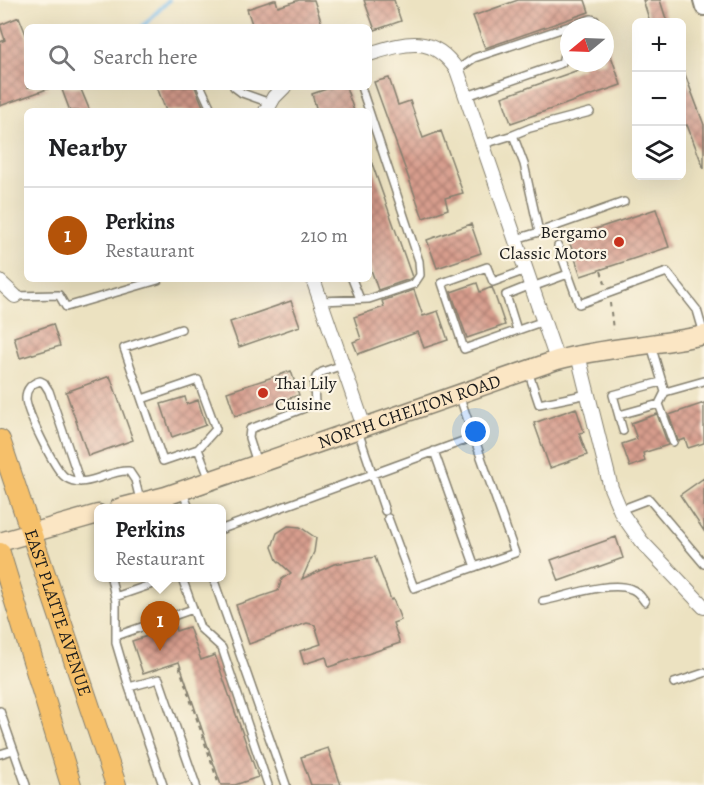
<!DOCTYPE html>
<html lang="en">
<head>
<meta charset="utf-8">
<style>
	body { margin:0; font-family:Alegreya,serif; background:#f2f2f2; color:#202124 }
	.controls { position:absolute; right:18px; top:18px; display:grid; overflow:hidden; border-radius:9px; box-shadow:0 6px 24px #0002 }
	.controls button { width:54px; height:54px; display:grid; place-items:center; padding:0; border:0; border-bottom:2px solid #e0e0e0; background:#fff; color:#202124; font:30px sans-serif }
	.compass { position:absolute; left:560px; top:18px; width:54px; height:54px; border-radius:50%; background:#fff; box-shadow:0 6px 24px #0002; rotate:251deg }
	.you { position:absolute; left:476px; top:432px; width:21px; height:21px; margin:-15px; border:4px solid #fff; border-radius:50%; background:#1a73e8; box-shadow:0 0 0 9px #1a73e833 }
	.badge { display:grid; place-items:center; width:39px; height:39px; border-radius:50%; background:#b45309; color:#fff; font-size:20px; font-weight:700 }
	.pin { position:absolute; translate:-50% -50px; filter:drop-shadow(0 2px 3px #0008) }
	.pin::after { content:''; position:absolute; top:32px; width:21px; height:18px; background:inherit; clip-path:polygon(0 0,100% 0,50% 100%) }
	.popup { position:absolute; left:94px; top:504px; width:132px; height:78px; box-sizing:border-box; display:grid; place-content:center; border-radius:9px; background:#fff; filter:drop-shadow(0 2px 4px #0005); font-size:20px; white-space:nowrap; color:#757577 }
	.popup b { font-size:22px; color:#202124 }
	.popup::after { content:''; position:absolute; left:50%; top:100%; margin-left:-12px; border:12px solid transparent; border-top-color:#fff }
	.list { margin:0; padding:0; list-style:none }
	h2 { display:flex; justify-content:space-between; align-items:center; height:78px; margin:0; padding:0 24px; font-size:26px }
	h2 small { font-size:20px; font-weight:400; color:#757577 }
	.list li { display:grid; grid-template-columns:39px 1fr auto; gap:18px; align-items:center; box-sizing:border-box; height:96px; padding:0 24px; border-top:2px solid #e0e0e0 }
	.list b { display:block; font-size:22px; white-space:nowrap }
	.list p { margin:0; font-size:20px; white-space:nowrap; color:#757577 }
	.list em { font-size:20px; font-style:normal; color:#757577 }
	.icon { flex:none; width:33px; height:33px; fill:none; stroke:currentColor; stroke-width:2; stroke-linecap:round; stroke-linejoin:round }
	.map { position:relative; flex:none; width:704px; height:785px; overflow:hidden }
	.search { position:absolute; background:#fff; box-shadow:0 6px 24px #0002; left:24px; top:24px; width:348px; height:66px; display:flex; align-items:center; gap:15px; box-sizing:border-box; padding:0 21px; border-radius:9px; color:#757577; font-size:22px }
	.panel { position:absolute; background:#fff; box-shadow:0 6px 24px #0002; left:24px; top:108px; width:348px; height:174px; border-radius:9px }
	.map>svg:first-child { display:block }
</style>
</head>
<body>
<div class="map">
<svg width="704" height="785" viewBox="0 0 704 785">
	<defs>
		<pattern id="building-cross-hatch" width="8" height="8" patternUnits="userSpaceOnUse" patternTransform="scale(1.5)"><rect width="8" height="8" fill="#d79d8d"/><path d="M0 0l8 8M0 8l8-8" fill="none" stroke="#ae7f72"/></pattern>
	</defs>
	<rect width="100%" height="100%" fill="#fcf5e5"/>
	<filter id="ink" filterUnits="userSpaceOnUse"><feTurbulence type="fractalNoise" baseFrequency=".0167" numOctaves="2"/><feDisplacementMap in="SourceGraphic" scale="12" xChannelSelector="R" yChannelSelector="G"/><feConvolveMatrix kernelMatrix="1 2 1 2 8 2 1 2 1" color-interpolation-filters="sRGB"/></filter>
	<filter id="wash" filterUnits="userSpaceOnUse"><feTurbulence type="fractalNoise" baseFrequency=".008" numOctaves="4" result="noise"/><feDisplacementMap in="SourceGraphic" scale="24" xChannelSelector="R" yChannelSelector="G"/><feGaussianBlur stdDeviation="1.35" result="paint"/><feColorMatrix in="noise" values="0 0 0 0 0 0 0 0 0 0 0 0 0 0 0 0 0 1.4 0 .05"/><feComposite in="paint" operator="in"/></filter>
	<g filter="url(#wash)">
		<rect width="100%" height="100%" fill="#ece2c1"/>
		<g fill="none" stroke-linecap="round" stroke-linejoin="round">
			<!-- stream -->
			<path stroke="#77bdef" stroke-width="4" d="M142 27 169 0"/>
		</g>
		<g id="blocks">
			<!-- building -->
			<path fill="url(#building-cross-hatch)" d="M274 0H276L278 7 299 0H314L323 27H253L247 9Z
				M364 0H394L401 21 375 30Z
				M518 0H585L589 12 485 48 473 16Z
				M643 0H660L667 22H650Z
				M19 17 27 37V87L50 88 0 106V42L5 40 0 25Z
				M605 44H607L621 85 511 123 502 97 584 68 582 63H605Z
				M681 69H683L704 125V169L687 125 681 127Z
				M389 78 398 105 410 101 423 138 441 131 463 193 445 198 448 209 423 218 374 82Z
				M61 87H80L90 111H70Z
				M157 87H195L205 111H166Z
				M332 87H346L354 111H317L312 94Z
				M369 155 412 277 410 279 378 290 369 264Z
				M656 209 669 247 581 276 568 238Z
				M471 224 481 253 437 268 427 240Z
				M477 283 480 292 492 287 505 325 467 338 451 292Z
				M414 290 423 316 438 311 448 340 424 348 418 332 358 354 353 342 361 339 354 317 384 307 382 301Z
				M291 301 300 326 239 347 230 322Z
				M53 324 60 346 20 358 14 337Z
				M291 371 299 395 235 416 227 392Z
				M110 376 133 440 88 456 66 392Z
				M185 397 187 404 198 400 206 425 172 437 161 404Z
				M704 403V443L688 448 685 439 678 441 669 415Z
				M576 408 584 432 579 433 587 455 550 468 534 423Z
				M657 414 668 445 643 453 645 461 630 467 622 444 637 439 631 423Z
				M704 478V531L680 495Z
				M288 526 300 527 316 538 314 552 302 579 334 564 375 557 391 600 393 599 401 620 393 623 400 643 329 667 326 657 304 664 300 651 321 644 315 625 307 623 249 644 236 605 278 591 282 579 291 573 277 560 272 547 277 533Z
				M616 537 623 558 559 581 551 560Z
				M175 627 176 631 189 627 201 660 215 655 258 777 235 785H221L179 662 143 674 132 641Z
				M328 748 341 785H311L301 757Z"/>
		</g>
	</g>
	<g filter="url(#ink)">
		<use href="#blocks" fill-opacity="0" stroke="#847f6e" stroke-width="1.5"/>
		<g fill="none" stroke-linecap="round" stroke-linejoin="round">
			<defs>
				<path id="service" d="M457 70 474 58 591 19 595 20 599 27
					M201 87 212 111
					M234 87 242 93 270 103
					M467 96 562 63 565 50 569 49
					M513 135 530 128 590 112
					M484 144 513 135 524 164 539 232 516 239
					M539 232 624 202
					M558 246 579 304 667 272 697 310 704 334
					M526 270 493 282 487 267 442 283 464 349 544 321
					M352 279 360 299
					M532 287 568 274
					M15 296 59 295 66 307 158 280
					M321 301 369 299 414 284 420 275 419 261 361 87
					M181 329 124 348 163 461 198 449 210 480
					M517 330 506 295 531 285
					M651 345 665 392 704 381
					M528 371 539 404 588 394
					M142 399 198 380 216 429 198 449
					M659 404 673 442
					M619 415 659 404 665 392
					M358 431 385 511
					M623 431 613 395 661 382
					M434 451 475 567
					M257 463 249 438 250 429 315 404 314 385 316 377 322 372 343 365
					M80 482 49 391 44 383 40 381C32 383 26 389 26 398 25 409 55 470 65 477 86 491 108 469 129 471L135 480 140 500
					M183 493 189 508
					M620 510 649 499 704 564
					M388 518 414 588 515 553 459 395
					M222 529 474 437
					M111 578 116 602V643L129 687 159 679 196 785
					M182 578 200 628 222 648 268 785
					M213 578 286 785
					M115 597 170 578
					M543 601C564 597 611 580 631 589 638 591 641 597 645 602
					M116 636 193 609
					M674 683 704 673
					M129 687 163 785
					M0 711 26 785
					M0 754 13 750"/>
				<path id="minor" d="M369 54C405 43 432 33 457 70L557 360
					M266 111 274 97 284 87
					M313 279 364 427
					M0 282 15 296
					M578 355 611 488 622 514 641 541 704 607"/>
				<path id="tertiary" d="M702 0 704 7"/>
				<g id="secondary">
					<path id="s1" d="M119 508 166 496 557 360C605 347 655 346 704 335"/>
					<path d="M0 542 98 514"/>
				</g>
				<g id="primary">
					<path id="s2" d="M0 440 116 785"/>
					<path d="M0 553 71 785"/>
				</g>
			</defs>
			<!-- service casing -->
			<use href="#service" stroke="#847f6e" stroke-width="10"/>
			<!-- minor casing -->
			<use href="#minor" stroke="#847f6e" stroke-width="16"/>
			<!-- tertiary casing -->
			<use href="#tertiary" stroke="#847f6e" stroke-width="20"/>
			<!-- secondary casing -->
			<use href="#secondary" stroke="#847f6e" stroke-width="21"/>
			<!-- primary casing -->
			<use href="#primary" stroke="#847f6e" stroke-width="22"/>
			<!-- path -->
			<path stroke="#847f6e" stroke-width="2" stroke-dasharray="4.5 4.5" stroke-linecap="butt" d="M601 271 606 286
				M610 303 613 330
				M179 666 219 785"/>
			<!-- service -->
			<use href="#service" stroke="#fff" stroke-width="7"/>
			<!-- minor -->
			<use href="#minor" stroke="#fff" stroke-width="14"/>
			<!-- tertiary -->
			<use href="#tertiary" stroke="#fff" stroke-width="16"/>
			<!-- secondary -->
			<use href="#secondary" stroke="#fbe6c4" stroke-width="18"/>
			<!-- primary -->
			<use href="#primary" stroke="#f6c06b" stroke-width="20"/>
		</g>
	</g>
	<!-- markers -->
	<g fill="#c8321e" stroke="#fcf5e5" stroke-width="2">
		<circle cx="619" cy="242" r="6"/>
		<circle cx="263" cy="393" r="6"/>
	</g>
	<g text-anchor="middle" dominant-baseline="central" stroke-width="4.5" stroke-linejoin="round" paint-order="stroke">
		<!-- poi labels -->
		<g font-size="18" fill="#1c1c1c" stroke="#fcf5e5" text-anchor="end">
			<text x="607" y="232">Bergamo<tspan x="607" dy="21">Classic Motors</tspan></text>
			<text x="275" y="383" text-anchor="start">Thai Lily<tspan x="275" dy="21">Cuisine</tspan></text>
		</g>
		<!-- street labels -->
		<g font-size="18" fill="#1c1c1c" stroke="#fcf5e5">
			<text stroke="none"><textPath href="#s1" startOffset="306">NORTH CHELTON ROAD</textPath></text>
			<text stroke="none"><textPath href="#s2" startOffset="182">EAST PLATTE AVENUE</textPath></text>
		</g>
	</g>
</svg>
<div class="controls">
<button>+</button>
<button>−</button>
<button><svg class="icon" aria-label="layers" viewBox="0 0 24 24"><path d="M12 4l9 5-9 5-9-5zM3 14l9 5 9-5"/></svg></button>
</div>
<svg class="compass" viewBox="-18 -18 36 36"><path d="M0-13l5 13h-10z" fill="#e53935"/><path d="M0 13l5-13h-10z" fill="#757577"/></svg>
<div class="you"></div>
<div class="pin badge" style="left:160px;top:651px">1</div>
<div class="popup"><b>Perkins</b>Restaurant</div>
<div class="search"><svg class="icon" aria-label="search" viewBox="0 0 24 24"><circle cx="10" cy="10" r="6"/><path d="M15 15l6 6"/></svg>Search here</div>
<section class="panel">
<h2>Nearby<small></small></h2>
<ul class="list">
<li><span class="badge">1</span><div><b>Perkins</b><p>Restaurant</p></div><em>210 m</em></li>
</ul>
</section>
</div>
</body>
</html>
